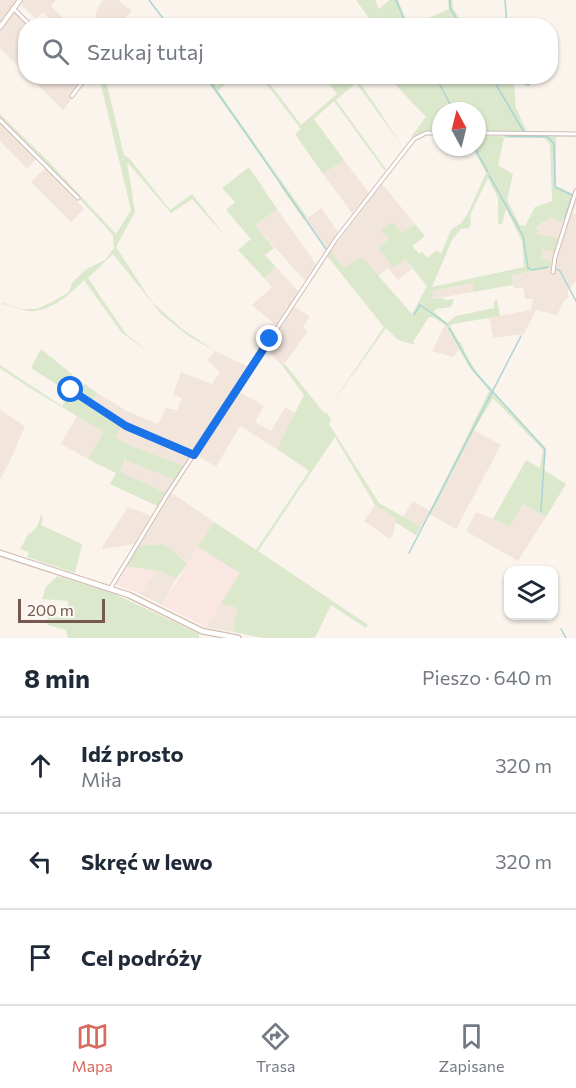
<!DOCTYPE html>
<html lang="pl">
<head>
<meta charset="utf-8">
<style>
	body { margin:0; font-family:Commissioner,sans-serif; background:#f2f2f3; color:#1f2937 }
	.controls { position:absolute; right:18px; bottom:18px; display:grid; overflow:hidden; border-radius:12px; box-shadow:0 2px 4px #0004 }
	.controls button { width:54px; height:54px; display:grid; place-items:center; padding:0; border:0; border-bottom:2px solid #e0e1e3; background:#fff; color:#1f2937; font:30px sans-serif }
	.compass { position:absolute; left:432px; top:102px; width:54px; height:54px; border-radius:50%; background:#fff; box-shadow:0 2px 4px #0004; rotate:353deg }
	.scale { position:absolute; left:18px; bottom:15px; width:87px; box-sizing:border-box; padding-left:6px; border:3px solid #755951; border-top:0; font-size:16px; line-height:21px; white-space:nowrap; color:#755951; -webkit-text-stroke:4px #fef8f4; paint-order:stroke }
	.stop { position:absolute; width:18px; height:18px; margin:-14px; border:4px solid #1a73e8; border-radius:50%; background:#fff }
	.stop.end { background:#1a73e8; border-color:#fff; box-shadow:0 2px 6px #0008 }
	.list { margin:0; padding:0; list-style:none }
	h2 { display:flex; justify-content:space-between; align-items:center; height:78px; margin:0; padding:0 24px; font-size:26px }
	h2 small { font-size:20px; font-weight:400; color:#747a83 }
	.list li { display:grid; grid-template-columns:39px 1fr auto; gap:18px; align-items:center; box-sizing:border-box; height:96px; padding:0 24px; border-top:2px solid #e0e1e3 }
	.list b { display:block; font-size:22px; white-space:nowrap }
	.list p { margin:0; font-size:20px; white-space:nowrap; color:#747a83 }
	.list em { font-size:20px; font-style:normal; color:#747a83 }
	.icon { flex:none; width:33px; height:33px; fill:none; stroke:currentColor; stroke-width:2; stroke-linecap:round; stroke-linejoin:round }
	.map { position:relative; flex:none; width:576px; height:638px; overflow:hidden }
	.search { position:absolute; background:#fff; box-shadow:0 2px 4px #0004; left:18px; right:18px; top:18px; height:66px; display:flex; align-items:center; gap:15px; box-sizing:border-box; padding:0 21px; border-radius:24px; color:#747a83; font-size:22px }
	.sheet { height:366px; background:#fff }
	nav { display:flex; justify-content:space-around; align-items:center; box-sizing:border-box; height:84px; border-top:2px solid #e0e1e3; background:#fff; font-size:16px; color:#747a83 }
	nav a { display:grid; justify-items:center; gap:3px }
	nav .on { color:#d86a5f }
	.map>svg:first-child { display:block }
</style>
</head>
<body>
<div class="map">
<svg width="576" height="638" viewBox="0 0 576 638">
	<rect width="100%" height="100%" fill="#fbf4ed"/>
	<!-- residential -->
	<path fill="#f2e5dc" d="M0 0H56L51 6 70 25H56L43 13 35 18 20 4 17 10 33 25 26 26 25 73 0 48Z
		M103 0H118L132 11 119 25 94 26 96 11Z
		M85 76 87 79 63 110 30 77Z
		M0 122 37 158 27 169 0 141Z
		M344 160 369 193 352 213 323 174Z
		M46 167 84 209 71 222 31 182Z
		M382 184 415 224 379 248 394 267 405 259 412 269 398 280 388 268 378 276 344 268 331 251Z
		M576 186V205L573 213 576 214V280L567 292 569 298 565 299 557 315 536 310 524 334 493 338 489 318 531 310 533 299H525L523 287 514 289 512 275 531 272 541 258 543 249 554 251 536 234 538 227 551 217 563 221 571 196Z
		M321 208 338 232 327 248 306 219Z
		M277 209 316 264 305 281 255 225Z
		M276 267 299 292 276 325 252 305 272 287 264 278Z
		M474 283 473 292 433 299 431 291Z
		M294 307 310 316 303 328 308 331 285 363 284 368 267 349Z
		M445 325 459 350 453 357 432 351Z
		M215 351 253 369 238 391 264 406 255 422 271 431 285 407 295 413 277 449 240 426 216 467 193 453 185 466 131 446 114 437 122 426 90 405 97 393 127 411 158 424 166 408 177 410 182 398 173 395 181 372 212 384 220 372 207 360Z
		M0 410 25 426 11 459 0 479Z
		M77 416 105 432 88 459 61 444Z
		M474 430 501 445 456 529 431 515Z
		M126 460 175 480 166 493 119 472Z
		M172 493 214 522 187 564 170 547 162 544 138 546Z
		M413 501 430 511 421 527 403 517Z
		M523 504 546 517 518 561 466 531 476 512 510 526Z
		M375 505 397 519 395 524 394 532 390 539 364 521Z
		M128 507 151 516 134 544 103 549 102 547Z
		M156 571 163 572 176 579 162 605 140 594Z
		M221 603 237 608 233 632 206 627Z"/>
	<!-- commercial -->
	<path fill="#fae6e2" d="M198 547 241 573 206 627 162 605Z
		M125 566 156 571 140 594 115 584Z"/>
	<!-- green -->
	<path fill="#dbe8cc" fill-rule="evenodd" d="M356 0H375L379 9 389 0H398L408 25H362L369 18Z
		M448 0H452L453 8 463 25H413L449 9Z
		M99 77H105L124 155 129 158 170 210 192 194 226 237 192 199 171 213 127 162 135 212 116 247 152 302 181 328 215 351 190 337 162 315 113 254 88 278 126 334 154 357 121 332 84 280C71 294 50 313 28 311 18 309 9 304 0 304L3 303 22 309H36L50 303 69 292 72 283 85 270 105 260 114 248 113 235 40 156 0 117V114L50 163 116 234 131 210Z
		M204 77H209L217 86 227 77H233L218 91 307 217 304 220 281 187 277 177Z
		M261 77H265L301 125 337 94 324 77H364L359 81 403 147 356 83 336 100 386 169 385 171 334 101 314 119 344 160 323 174 295 134 301 129Z
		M388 77H520L530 85 528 86 514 82 516 108 527 132H477V111H441V131L424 132 411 137 426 117Z
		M505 135H576V137H556V186L573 194 563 222 551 217 537 227V234L558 238 555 252 543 249 541 258 551 261 550 268 512 275 513 285 473 292V283L432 291 433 299 444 298 445 300 454 299 451 307 436 309 434 312 447 323 456 316 494 308V301L497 300 500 316 453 324 450 326 459 342 461 343C477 384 517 417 546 449L544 470 566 484 546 517 523 504 510 526 493 519 526 460 540 468 543 450 493 398 474 430 431 515 429 514 489 391 468 365 446 326 435 318 429 317C423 325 419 334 413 341L415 345 398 340 386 328 326 412 331 419 329 424 379 503 421 527 416 535 395 522 397 519 375 505 335 437 258 551 368 625 366 628 331 605 315 638H263L233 632 237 608 221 603 240 573 198 547 214 522 256 550 309 471 277 449 304 395 284 368V363L325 414 326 412 384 327 327 256 331 251 344 268 362 257 412 314 427 286 405 259 394 268 378 248 389 239 381 230 392 222 402 233 415 224 425 236 412 246 419 254 422 252 427 258 437 250 441 254 451 230 461 223 467 215 486 173 472 147H477V136H501L504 137ZM504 138H544L550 144 552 201 535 207 525 226 520 225 507 200 513 174 498 165ZM488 178 498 198V224H502L506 209 522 241 524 267 432 287 452 240 461 229 469 228 471 224 470 215Z
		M249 167 277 209 255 225 274 248 265 255 276 267 264 278 238 250 251 239 226 210 235 202 222 188Z
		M41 349 73 375 65 388 77 396 85 384 97 393 90 405 122 426 115 437 131 446 185 466 175 480 125 460 120 472 166 493 157 506 110 484 116 473 88 459 104 432 33 390 0 368V365L62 406 70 393 31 368Z
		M41 515 43 519 41 525 82 544 75 573 27 557 29 552 20 549 29 533H31L38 525Z
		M162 544 170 547 187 564 176 579 163 572 125 566 138 546Z
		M57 576 113 593 199 634V638H68L66 630 47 625 48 617H67L68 601 42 599 46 587Z"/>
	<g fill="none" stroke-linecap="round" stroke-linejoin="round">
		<!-- stream -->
		<path stroke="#aad4d5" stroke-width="1.5" d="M149 0 169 26
			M396 0 407 26
			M450 0V8L461 26
			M505 0 507 26
			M206 76 326 249
			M435 76 454 111
			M491 76 524 132
			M518 79 529 85
			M507 136 548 137 554 144 555 187 572 195
			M474 147 488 172
			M489 175 523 236 528 268 532 270 548 267
			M565 218 571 199
			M557 269 560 271 576 301
			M414 315 420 305 447 324
			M449 328 473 370 545 449 541 511
			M409 553 521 336
			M561 629 566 638"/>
		<defs>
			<path id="minor" d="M13 8 31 26
				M72 96 84 80 83 76
				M0 120 78 198
				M477 133 576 134
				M553 272 555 257 576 191
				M71 390 126 426 194 455
				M110 589 167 495 336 239 414 139 426 133H441"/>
			<path id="tertiary" d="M0 27 20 0"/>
			<path id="secondary" d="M0 553 129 595 202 631 238 638"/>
		</defs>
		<!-- minor casing -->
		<use href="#minor" stroke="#cfbdb5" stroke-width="5"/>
		<!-- tertiary casing -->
		<use href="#tertiary" stroke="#cfbdb5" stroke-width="6"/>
		<!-- secondary casing -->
		<use href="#secondary" stroke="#d2bdb3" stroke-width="7"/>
		<!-- minor -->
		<use href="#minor" stroke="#fff" stroke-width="3"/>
		<!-- tertiary -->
		<use href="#tertiary" stroke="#fff" stroke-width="4"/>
		<!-- secondary -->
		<use href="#secondary" stroke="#fff" stroke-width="4.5"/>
	</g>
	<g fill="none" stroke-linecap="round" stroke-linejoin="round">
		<!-- route -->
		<path stroke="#1a73e8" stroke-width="8" d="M71 390 126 426 194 455 270 339"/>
	</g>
</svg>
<div class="controls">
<button><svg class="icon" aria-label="layers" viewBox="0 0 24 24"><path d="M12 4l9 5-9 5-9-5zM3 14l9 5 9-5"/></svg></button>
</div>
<svg class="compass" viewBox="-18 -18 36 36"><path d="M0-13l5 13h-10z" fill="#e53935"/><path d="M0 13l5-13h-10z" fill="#747a83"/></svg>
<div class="scale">200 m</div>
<div class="stop" style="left:71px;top:390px"></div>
<div class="stop end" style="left:270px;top:339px"></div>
<div class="search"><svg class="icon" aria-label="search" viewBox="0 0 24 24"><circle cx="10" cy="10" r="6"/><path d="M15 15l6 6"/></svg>Szukaj tutaj</div>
</div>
<section class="sheet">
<h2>8 min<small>Pieszo · 640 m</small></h2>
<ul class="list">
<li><svg class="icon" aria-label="ahead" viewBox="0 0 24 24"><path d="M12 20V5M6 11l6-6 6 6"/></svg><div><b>Idź prosto</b><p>Miła</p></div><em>320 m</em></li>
<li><svg class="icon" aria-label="left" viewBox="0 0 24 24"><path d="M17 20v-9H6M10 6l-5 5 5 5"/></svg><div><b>Skręć w lewo</b></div><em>320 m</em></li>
<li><svg class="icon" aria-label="arrive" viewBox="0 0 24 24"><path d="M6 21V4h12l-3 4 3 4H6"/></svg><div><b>Cel podróży</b></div></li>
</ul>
</section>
<nav>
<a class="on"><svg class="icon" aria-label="map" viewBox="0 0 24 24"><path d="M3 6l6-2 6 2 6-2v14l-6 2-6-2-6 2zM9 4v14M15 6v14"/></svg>Mapa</a>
<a><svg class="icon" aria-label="directions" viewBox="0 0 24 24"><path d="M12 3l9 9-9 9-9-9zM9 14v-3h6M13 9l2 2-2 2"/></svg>Trasa</a>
<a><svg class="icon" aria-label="saved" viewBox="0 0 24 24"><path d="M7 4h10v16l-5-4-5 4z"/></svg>Zapisane</a>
</nav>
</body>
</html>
